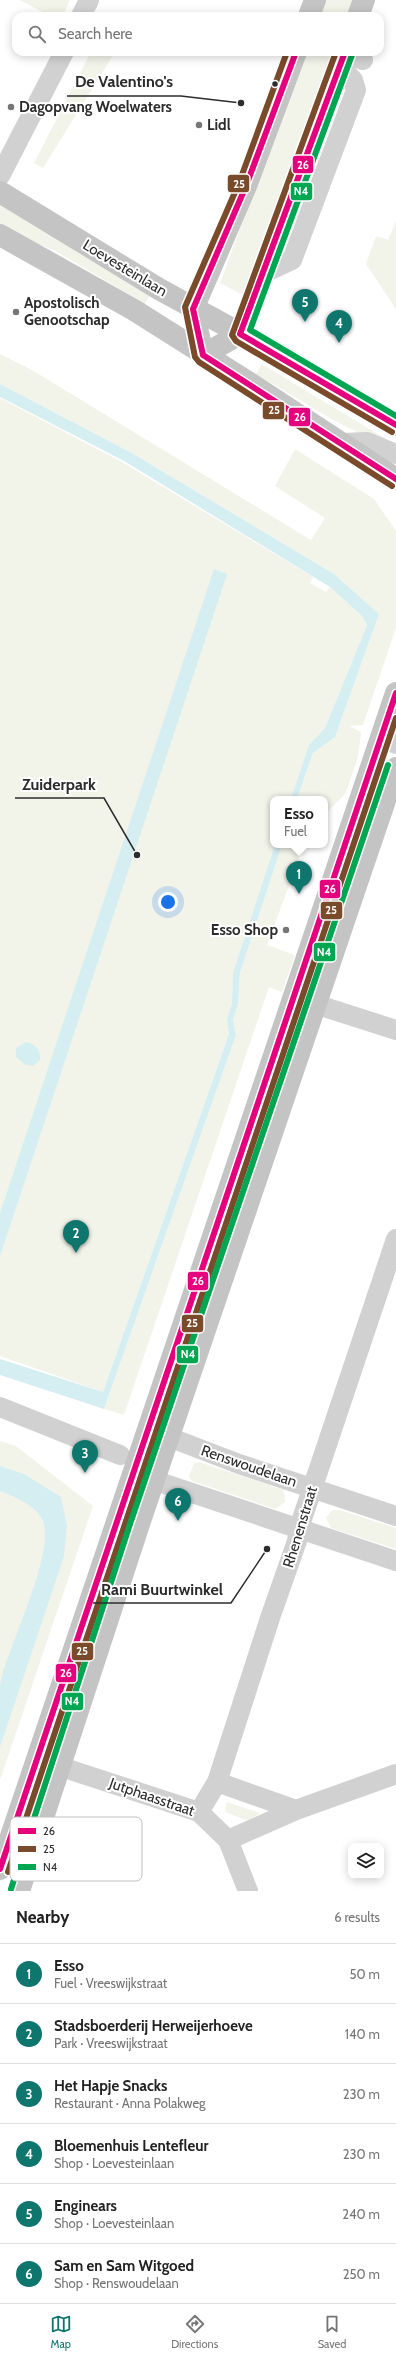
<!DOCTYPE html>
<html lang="en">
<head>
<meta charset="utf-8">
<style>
	body { margin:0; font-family:Cabin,sans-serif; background:#f2f2f2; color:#222 }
	.controls { position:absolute; right:12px; bottom:12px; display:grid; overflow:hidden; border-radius:8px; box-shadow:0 2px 10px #0003 }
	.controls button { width:36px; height:36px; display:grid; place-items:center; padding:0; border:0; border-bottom:1px solid #e0e0e0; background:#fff; color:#222; font:20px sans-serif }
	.you { position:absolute; left:168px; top:902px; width:14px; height:14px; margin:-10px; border:3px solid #fff; border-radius:50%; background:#1a73e8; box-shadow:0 0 0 6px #1a73e833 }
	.badge { display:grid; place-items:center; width:26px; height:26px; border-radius:50%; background:#0f766e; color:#fff; font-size:13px; font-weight:700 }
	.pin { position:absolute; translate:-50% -33px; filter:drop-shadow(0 1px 2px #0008) }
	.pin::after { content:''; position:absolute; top:21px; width:14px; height:12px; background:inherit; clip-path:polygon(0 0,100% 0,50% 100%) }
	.popup { position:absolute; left:270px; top:796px; width:58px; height:52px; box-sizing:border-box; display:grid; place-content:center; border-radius:8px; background:#fff; filter:drop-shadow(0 1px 3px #0005); font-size:13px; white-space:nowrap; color:#767676 }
	.popup b { font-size:15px; color:#222 }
	.popup::after { content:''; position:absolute; left:50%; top:100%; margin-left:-8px; border:8px solid transparent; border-top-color:#fff }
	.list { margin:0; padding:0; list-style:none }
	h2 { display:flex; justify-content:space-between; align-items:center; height:52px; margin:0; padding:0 16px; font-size:17px }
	h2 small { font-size:13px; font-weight:400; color:#767676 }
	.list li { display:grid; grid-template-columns:26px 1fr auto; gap:12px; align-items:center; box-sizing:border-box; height:60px; padding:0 16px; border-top:1px solid #e0e0e0 }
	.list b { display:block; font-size:15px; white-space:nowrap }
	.list p { margin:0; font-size:13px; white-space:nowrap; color:#767676 }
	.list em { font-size:13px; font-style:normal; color:#767676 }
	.icon { flex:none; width:22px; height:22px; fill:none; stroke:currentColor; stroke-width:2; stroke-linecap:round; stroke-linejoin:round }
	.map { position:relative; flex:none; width:396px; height:1891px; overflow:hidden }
	.search { position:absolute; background:#fff; box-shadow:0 2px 10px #0003; left:12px; right:12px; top:12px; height:44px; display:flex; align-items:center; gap:10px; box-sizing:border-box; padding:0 14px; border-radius:12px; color:#767676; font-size:15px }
	.sheet { height:412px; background:#fff }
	nav { display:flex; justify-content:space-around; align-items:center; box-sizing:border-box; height:56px; border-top:1px solid #e0e0e0; background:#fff; font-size:11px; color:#767676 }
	nav a { display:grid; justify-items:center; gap:2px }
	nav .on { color:#0f766e }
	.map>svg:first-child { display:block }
</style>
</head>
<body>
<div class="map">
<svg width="396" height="1891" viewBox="0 0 396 1891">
	<rect width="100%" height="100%" fill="#fff"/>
	<!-- green -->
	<path fill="#f2f4ea" d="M19 0H70L63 16H51Z
		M324 0H355L349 16H318Z
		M91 52H115L43 168 34 163Z
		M305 52H336L245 296 220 283Z
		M0 201 151 294 145 304 54 250 27 240 0 223Z
		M396 221V309L366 264 376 236 388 240Z
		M0 354 32 370 311 540 325 518 275 486 295 449 374 499 396 531V628L363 725 349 726 361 732 358 757 346 793 325 814V799H297L313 753 335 737 379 614 334 574 130 452 0 384Z
		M262 364 386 439 375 441 333 420 256 374Z
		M0 398 122 462 313 577 310 583 326 592 330 587 362 616 367 625 325 728 314 740 294 799H273V845H278L233 977 232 1003 227 1019 229 1034 103 1392 0 1356Z
		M282 845H304L267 945 295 955 282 992 269 987 124 1415 104 1409 236 1035 233 1020 238 1003 240 973Z
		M0 1441 16 1446 93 1506 0 1780Z
		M199 1462 284 1490 285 1502 275 1509 192 1481 189 1476 194 1463Z
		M332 1510H340L396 1528V1549L331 1528 326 1518Z
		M227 1802 260 1813 249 1821 225 1812Z"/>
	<!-- water -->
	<path fill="#d5eef2" d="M0 384 130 452 334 574 379 614 335 737 313 753 297 799H291L309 745 325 728 367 625 362 616 330 587 124 461 0 397Z
		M214 569 227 574 0 1256V1213Z
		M275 845H282L240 973 238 1004 233 1020 236 1035 104 1409 0 1375V1359L103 1392 229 1034 227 1019 232 1003 233 973Z
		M26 1042C35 1044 41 1050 40 1060L33 1066 24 1064 16 1057V1048Z
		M0 1466 24 1474 61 1497 67 1526 64 1556 0 1747C0 1728 0 1706 0 1686 6 1649 58 1550 42 1519 34 1504 15 1497 0 1491Z"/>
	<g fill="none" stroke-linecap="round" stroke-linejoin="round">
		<!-- minor -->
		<path stroke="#d1d1d1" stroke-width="20" d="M81 16 89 0
			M341 52 363 60
			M0 176 64 52
			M262 274 292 260 356 90 353 80 340 66
			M342 443 367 442 396 454
			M380 738 396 744
			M293 997 396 1030
			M0 1407 120 1455
			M153 1431 239 1464 396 1516
			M138 1475 396 1561
			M37 1759 199 1812 228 1840 248 1891
			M217 1782 296 1810
			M199 1812 217 1782 271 1615 297 1541 299 1528 396 1239
			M228 1840 296 1810 396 1774"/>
		<!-- major -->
		<path stroke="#c4c4c4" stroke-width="22" d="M309 16 315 0
			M358 16 364 0
			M0 192 159 289 278 354 396 425
			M0 235 134 310 248 382 396 479
			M203 355 240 334 345 52
			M203 355 193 309 246 186 296 52
			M0 1869 396 693
			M19 1891 138 1527 396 768"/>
		<defs>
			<path id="bus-1" d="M345 52 240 334 396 425
				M203 355 193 309 246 186 296 52
				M203 355 396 479
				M0 1869 396 693"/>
			<path id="bus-2" d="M287 52 239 183 185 307 195 357 199 362 392 486
				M336 52 232 335 236 341 392 432
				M8 1872 396 718"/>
			<path id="bus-3" d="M352 55 250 330 396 416
				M11 1889 130 1524 388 765"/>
		</defs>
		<!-- bus-1 casing -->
		<use href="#bus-1" stroke="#fff" stroke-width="9"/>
		<!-- bus-2 casing -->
		<use href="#bus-2" stroke="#fff" stroke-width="9"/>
		<!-- bus-3 casing -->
		<use href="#bus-3" stroke="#fff" stroke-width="9"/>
		<!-- bus-1 -->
		<use href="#bus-1" stroke="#e5007d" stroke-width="6"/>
		<!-- bus-2 -->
		<use href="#bus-2" stroke="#7a4b2a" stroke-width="6"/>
		<!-- bus-3 -->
		<use href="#bus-3" stroke="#00a651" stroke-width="6"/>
	</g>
	<!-- markers -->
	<circle fill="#2c2c2c" stroke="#fff" stroke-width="1.5" cx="275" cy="84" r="3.5"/>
	<g fill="#767676" stroke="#fff" stroke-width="1.5">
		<circle cx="11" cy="107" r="4"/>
		<circle cx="199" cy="125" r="4"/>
		<circle cx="16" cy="312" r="4"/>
		<circle cx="286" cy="930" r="4"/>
	</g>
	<g text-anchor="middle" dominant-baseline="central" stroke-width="4" stroke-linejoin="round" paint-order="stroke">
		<!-- poi labels -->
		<g font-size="15" font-weight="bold" fill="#2c2c2c" stroke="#fff" text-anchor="start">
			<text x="19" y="107">Dagopvang Woelwaters</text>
			<text x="207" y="125">Lidl</text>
			<text x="24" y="303">Apostolisch<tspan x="24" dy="17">Genootschap</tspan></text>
			<text x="278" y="930" text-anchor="end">Esso Shop</text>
		</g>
		<!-- street labels -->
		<g font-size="15" fill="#2c2c2c" stroke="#fff">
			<text transform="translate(125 268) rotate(31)">Loevesteinlaan</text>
			<text transform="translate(249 1466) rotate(19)">Renswoudelaan</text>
			<text transform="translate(300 1527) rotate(-73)">Rhenenstraat</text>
			<text transform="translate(152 1797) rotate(19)">Jutphaasstraat</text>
		</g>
	</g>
	<!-- legend -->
	<rect x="10" y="1817" width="132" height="64" rx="6" fill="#fff" stroke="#c0c0c0" stroke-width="1"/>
	<rect x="18" y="1828" width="18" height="6" fill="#e5007d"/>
	<rect x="18" y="1846" width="18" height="6" fill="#7a4b2a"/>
	<rect x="18" y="1864" width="18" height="6" fill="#00a651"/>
	<g font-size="11" fill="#2c2c2c">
		<text x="43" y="1835">26</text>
		<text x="43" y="1853">25</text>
		<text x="43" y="1871">N4</text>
	</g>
	<!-- callouts -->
	<path fill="none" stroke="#2c2c2c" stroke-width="1.5" d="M241 103L181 96H67M137 855L104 798H15M267 1549L231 1603H93"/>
	<g fill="#2c2c2c" stroke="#fff" stroke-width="1.5">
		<circle cx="241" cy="103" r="4"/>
		<circle cx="137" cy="855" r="4"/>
		<circle cx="267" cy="1549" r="4"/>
	</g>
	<g font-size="16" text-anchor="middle" font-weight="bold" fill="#2c2c2c" stroke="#fff" stroke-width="4" stroke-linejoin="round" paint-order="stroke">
		<text x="124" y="87">De Valentino's</text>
		<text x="59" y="790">Zuiderpark</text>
		<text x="162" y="1595">Rami Buurtwinkel</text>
	</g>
	<g stroke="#fff" stroke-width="1.5">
		<rect x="292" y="155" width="22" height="19" rx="4" fill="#e5007d"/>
		<rect x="227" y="174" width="23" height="19" rx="4" fill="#7a4b2a"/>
		<rect x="290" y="182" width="23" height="19" rx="4" fill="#00a651"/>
		<rect x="262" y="401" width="23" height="19" rx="4" fill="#7a4b2a"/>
		<rect x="288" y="407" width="23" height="20" rx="4" fill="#e5007d"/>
		<rect x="319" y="879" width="22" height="20" rx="4" fill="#e5007d"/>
		<rect x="320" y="901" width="23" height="19" rx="4" fill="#7a4b2a"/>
		<rect x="313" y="942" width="23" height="20" rx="4" fill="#00a651"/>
		<rect x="187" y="1271" width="22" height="20" rx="4" fill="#e5007d"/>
		<rect x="181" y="1314" width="23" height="19" rx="4" fill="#7a4b2a"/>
		<rect x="176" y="1345" width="23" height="19" rx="4" fill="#00a651"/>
		<rect x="71" y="1642" width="23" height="19" rx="4" fill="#7a4b2a"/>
		<rect x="55" y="1663" width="22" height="20" rx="4" fill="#e5007d"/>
		<rect x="61" y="1692" width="23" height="19" rx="4" fill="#00a651"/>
	</g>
	<g font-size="11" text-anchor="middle" font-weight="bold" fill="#fff">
		<text x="303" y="169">26</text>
		<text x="239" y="188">25</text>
		<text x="301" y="195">N4</text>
		<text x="274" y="414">25</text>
		<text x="300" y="421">26</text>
		<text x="330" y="893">26</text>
		<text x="331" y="914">25</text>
		<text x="324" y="956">N4</text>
		<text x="198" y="1285">26</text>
		<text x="192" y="1327">25</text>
		<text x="188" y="1358">N4</text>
		<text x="82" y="1655">25</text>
		<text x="66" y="1677">26</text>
		<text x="72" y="1705">N4</text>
	</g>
</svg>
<div class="controls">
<button><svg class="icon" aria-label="layers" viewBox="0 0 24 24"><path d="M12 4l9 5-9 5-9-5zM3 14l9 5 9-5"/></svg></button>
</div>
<div class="you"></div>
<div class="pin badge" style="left:299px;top:894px">1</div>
<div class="popup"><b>Esso</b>Fuel</div>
<div class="pin badge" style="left:76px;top:1253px">2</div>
<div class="pin badge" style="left:85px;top:1473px">3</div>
<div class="pin badge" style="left:339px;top:343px">4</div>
<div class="pin badge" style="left:305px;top:322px">5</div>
<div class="pin badge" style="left:178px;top:1521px">6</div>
<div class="search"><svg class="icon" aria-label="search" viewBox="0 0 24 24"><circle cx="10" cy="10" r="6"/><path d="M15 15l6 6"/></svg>Search here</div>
</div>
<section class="sheet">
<h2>Nearby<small>6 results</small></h2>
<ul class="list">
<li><span class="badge">1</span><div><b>Esso</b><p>Fuel · Vreeswijkstraat</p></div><em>50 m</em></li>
<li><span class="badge">2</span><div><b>Stadsboerderij Herweijerhoeve</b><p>Park · Vreeswijkstraat</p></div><em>140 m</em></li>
<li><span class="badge">3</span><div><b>Het Hapje Snacks</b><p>Restaurant · Anna Polakweg</p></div><em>230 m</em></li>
<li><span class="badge">4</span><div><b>Bloemenhuis Lentefleur</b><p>Shop · Loevesteinlaan</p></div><em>230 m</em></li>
<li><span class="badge">5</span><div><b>Enginears</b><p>Shop · Loevesteinlaan</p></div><em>240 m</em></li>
<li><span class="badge">6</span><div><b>Sam en Sam Witgoed</b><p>Shop · Renswoudelaan</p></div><em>250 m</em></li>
</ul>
</section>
<nav>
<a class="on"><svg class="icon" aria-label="map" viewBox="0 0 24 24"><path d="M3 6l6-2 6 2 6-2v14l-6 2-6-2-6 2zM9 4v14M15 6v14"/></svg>Map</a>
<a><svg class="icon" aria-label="directions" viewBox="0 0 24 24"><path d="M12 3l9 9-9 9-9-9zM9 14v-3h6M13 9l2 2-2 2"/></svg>Directions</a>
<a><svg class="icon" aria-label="saved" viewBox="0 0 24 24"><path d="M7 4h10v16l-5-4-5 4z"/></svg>Saved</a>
</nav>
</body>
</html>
